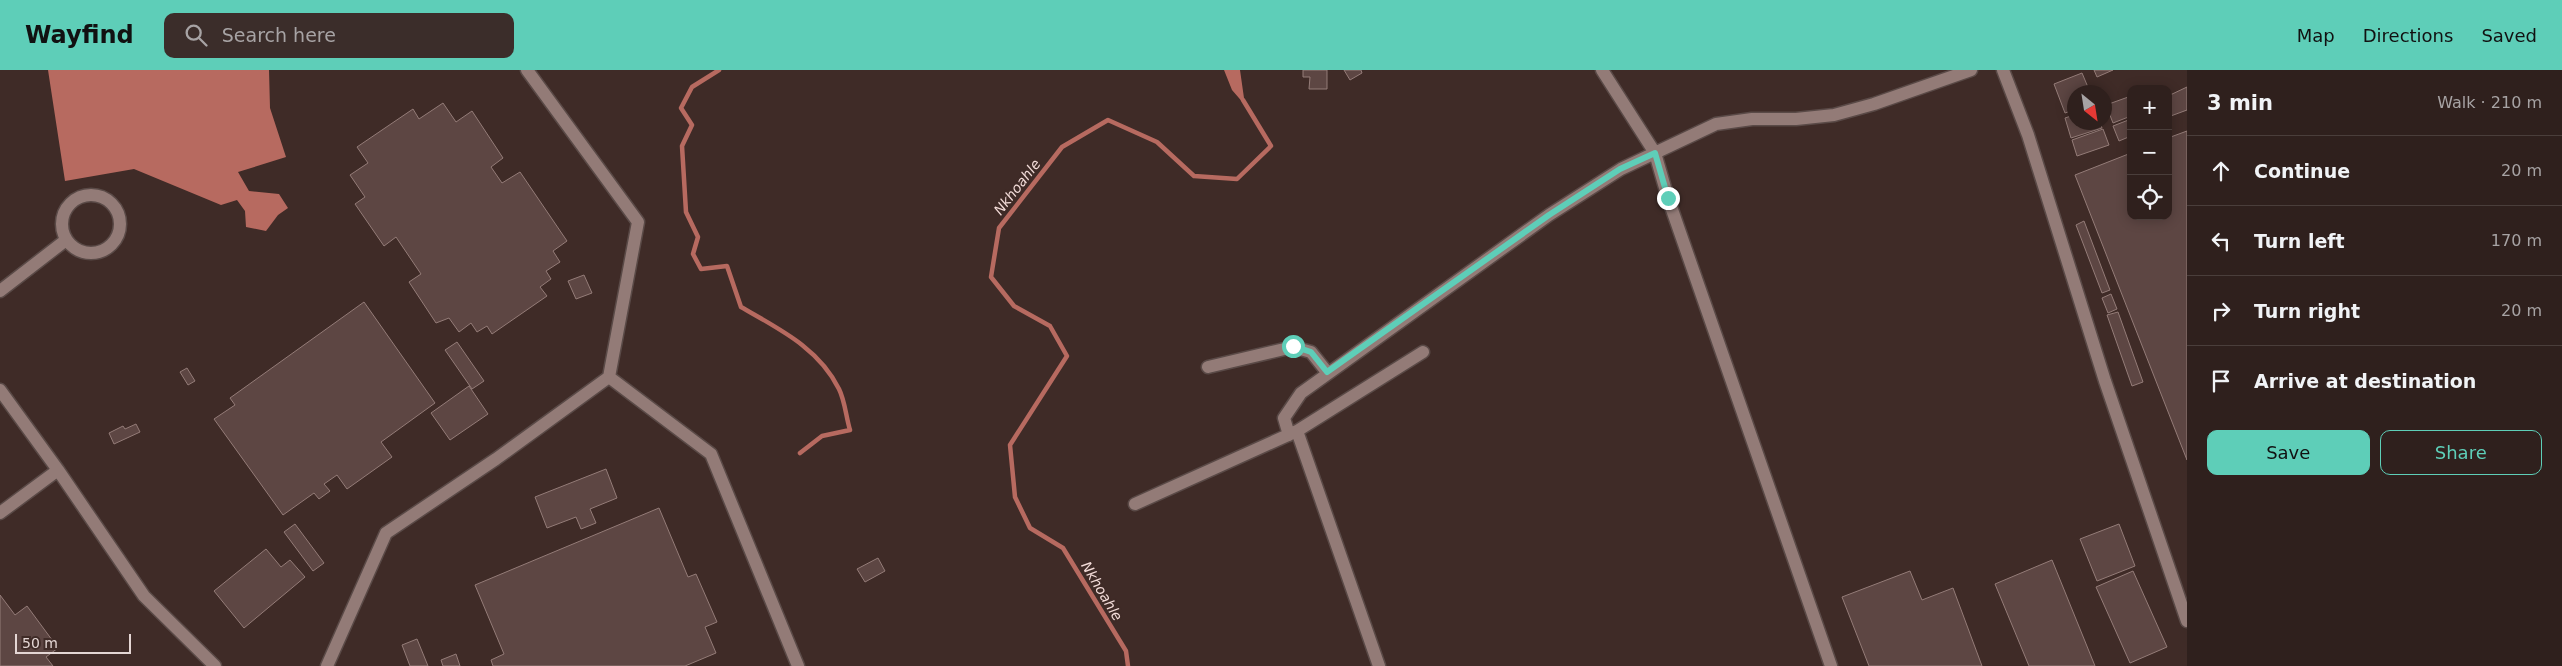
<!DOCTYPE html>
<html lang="en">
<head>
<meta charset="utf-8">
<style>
	body { margin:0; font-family:"DejaVu Sans",sans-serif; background:#3b2d2a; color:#f1f3f6 }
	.controls { position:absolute; right:15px; top:15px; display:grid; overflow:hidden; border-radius:10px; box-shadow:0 2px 12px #0003 }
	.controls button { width:45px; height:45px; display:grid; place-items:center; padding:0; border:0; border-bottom:1px solid #4a3e3b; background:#2f201d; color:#f1f3f6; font:25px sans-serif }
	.compass { position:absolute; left:2067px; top:15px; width:45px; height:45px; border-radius:50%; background:#2f201d; box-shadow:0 2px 12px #0003; rotate:150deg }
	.scale { position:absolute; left:15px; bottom:12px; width:116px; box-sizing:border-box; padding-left:5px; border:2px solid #e4d6d4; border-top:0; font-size:14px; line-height:18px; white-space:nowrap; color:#e4d6d4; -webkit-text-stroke:4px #3f2b27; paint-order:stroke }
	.stop { position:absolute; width:15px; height:15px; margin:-11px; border:4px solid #5eceb8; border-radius:50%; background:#fff }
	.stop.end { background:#5eceb8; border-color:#fff; box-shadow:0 1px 5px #0008 }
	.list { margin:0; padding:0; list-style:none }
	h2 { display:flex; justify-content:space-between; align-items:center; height:65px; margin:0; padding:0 20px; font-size:21px }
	h2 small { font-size:16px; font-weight:400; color:#a7a3a4 }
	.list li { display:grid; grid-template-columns:32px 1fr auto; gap:15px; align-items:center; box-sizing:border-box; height:70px; padding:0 20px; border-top:1px solid #4a3e3b }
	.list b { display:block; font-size:19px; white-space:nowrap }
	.list em { font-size:16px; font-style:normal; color:#a7a3a4 }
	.actions { display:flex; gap:10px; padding:15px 20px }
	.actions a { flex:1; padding:11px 0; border:1px solid #5eceb8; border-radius:10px; text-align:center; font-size:18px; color:#5eceb8 }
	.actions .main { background:#5eceb8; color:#111 }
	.icon { flex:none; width:28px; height:28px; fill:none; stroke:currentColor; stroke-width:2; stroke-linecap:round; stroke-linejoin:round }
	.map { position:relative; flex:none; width:2187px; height:596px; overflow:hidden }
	header { display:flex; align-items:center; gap:30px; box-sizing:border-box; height:70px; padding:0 25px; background:#5eceb8; color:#111 }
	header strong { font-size:24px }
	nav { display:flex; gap:28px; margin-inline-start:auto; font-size:18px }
	.search { width:350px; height:45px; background:#3b2d2a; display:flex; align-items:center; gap:12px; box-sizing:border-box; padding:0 18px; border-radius:10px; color:#a7a3a4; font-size:19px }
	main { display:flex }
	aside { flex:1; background:#2f201d }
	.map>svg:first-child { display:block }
</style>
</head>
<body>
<header>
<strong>Wayfind</strong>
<div class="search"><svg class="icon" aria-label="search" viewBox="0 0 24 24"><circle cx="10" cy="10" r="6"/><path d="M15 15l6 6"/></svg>Search here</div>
<nav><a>Map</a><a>Directions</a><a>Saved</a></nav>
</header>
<main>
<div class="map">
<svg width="2187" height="596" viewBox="0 0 2187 596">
	<rect width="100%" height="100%" fill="#3f2b27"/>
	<!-- water -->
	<path fill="#b76a60" d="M48 0H269L270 38 286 87 238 102 249 121 279 124 288 138 278 145 266 161 246 157 245 141 237 130 221 135 134 99 65 111Z
		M1224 0H1240L1245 35 1232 20Z"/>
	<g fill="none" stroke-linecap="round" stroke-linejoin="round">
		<!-- stream -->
		<path stroke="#b76a60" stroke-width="4.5" d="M719 0 692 17 681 38 692 55 682 76 686 142 698 167 693 184 701 199 727 196 741 237C779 259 819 278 839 319 845 331 846 347 850 360L822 366 800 383
			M1128 596 1126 581 1063 478 1030 458 1015 427 1010 375 1067 286 1050 256 1014 236 991 207 999 158 1062 77 1108 50 1157 72 1194 106 1237 109 1271 76 1243 30"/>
	</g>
	<!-- building -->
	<path fill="#5d4643" stroke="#947c78" d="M1303 0H1327V19H1309L1310 7H1303Z
		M1344 0H1361L1362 3 1350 10Z
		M2094 0H2113L2097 7Z
		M2082 3 2090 22H2074V40L2065 43 2054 14Z
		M2187 17V40L2168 47V26Z
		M2131 26V46L2113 53 2106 35Z
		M443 33 456 52 472 41 503 88 491 97 502 113 520 102 567 171 553 181 560 192 546 201 551 209 540 217 547 226 492 264 487 256 477 262 471 253 459 262 449 248 436 253 409 212 421 204 396 167 384 176 355 134 365 127 350 105 368 93 357 77 413 39 419 49Z
		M2074 45V52H2100L2102 58 2071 68 2065 48Z
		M2131 49V66L2119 71 2113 56Z
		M2103 59 2109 75 2077 86 2072 70Z
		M2187 61V390L2075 105 2131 83V146H2168V68Z
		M2084 151 2110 220 2102 223 2076 155Z
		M584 205 592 223 576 229 568 211Z
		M2111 224 2117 239 2108 243 2102 228Z
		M364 232 435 333 381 372 392 387 347 419 337 405 324 414 330 421 319 429 314 423 283 445 214 349 235 335 230 328Z
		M2118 242 2143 312 2132 316 2107 245Z
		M457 272 484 311 472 319 445 280Z
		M187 298 195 311 188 315 180 302Z
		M469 316 488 344 450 370 431 343Z
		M136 354 140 362 114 374 109 363 123 356 125 359Z
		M606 399 617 428 590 439 596 453 581 459 576 447 547 458 535 427Z
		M659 438 688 507 696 504 717 552 705 557 716 583 685 596H493L491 590 504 584 475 515Z
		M295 454 324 493 313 501 284 462Z
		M2119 454 2135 496 2097 511 2080 469Z
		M266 479 281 497 290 490 305 507 244 558 214 521Z
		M878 488 885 501 865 512 857 499Z
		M2052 490 2095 596H2029L1995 514Z
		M1910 501 1922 530 1953 518 1982 596H1869L1842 527Z
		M2133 501 2167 577 2130 593 2096 517Z
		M0 525 15 545 27 536 58 578 46 587 53 596H0Z
		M417 569 428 596H410L402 575Z
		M456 584 460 596H443L441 590Z"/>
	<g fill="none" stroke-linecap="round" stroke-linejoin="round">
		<defs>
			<path id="minor" d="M527 0 638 152 609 307 711 384 798 596
				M1602 0 1655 83 1668 128 1831 596
				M2003 0 2028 65 2105 311 2187 551
				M62 154a29 29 0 1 1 58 0a29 29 0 1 1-58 0Z
				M0 221 66 170
				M1208 297 1293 277 1311 282 1327 302
				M0 320 58 400 144 526 215 596
				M1297 361 1379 596
				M1289 365 1284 348 1301 323 1549 145 1621 99 1716 54 1752 49H1796L1834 45 1874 34 1971 0
				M1135 434 1297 361 1423 282
				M0 443 58 400
				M327 596 386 463 496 389 609 307"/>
		</defs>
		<!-- minor casing -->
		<use href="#minor" stroke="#5a4a47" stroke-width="15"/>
		<!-- minor -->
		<use href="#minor" stroke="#937b77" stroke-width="12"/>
	</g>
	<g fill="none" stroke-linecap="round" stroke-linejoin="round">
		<!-- route -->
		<path stroke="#5eceb8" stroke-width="6" d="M1293 276 1311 282 1327 302 1549 145 1620 99 1655 83 1668 128"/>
	</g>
	<g text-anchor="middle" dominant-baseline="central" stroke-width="4" stroke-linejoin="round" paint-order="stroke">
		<!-- water labels -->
		<g font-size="14" font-style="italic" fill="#f3dcd9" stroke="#3f2b27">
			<text transform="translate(1017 117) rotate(-52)">Nkhoahle</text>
			<text transform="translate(1102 521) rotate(59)">Nkhoahle</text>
		</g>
	</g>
</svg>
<div class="controls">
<button>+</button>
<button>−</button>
<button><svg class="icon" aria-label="locate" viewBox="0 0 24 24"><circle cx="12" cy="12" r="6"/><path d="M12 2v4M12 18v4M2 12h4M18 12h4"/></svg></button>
</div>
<svg class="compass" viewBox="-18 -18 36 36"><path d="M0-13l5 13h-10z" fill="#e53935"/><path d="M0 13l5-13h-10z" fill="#a7a3a4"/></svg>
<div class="scale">50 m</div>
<div class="stop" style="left:1293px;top:276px"></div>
<div class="stop end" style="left:1668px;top:128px"></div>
</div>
<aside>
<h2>3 min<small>Walk · 210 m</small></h2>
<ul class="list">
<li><svg class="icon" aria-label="ahead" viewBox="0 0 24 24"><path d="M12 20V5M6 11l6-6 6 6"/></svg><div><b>Continue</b></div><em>20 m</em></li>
<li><svg class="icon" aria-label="left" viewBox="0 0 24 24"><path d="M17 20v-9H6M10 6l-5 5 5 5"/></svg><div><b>Turn left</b></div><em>170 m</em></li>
<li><svg class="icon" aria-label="right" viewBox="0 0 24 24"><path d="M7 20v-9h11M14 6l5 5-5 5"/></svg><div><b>Turn right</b></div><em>20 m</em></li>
<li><svg class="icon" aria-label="arrive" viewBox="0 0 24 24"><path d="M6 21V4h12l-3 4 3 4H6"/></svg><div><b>Arrive at destination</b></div></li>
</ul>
<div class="actions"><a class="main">Save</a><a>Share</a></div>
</aside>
</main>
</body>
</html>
